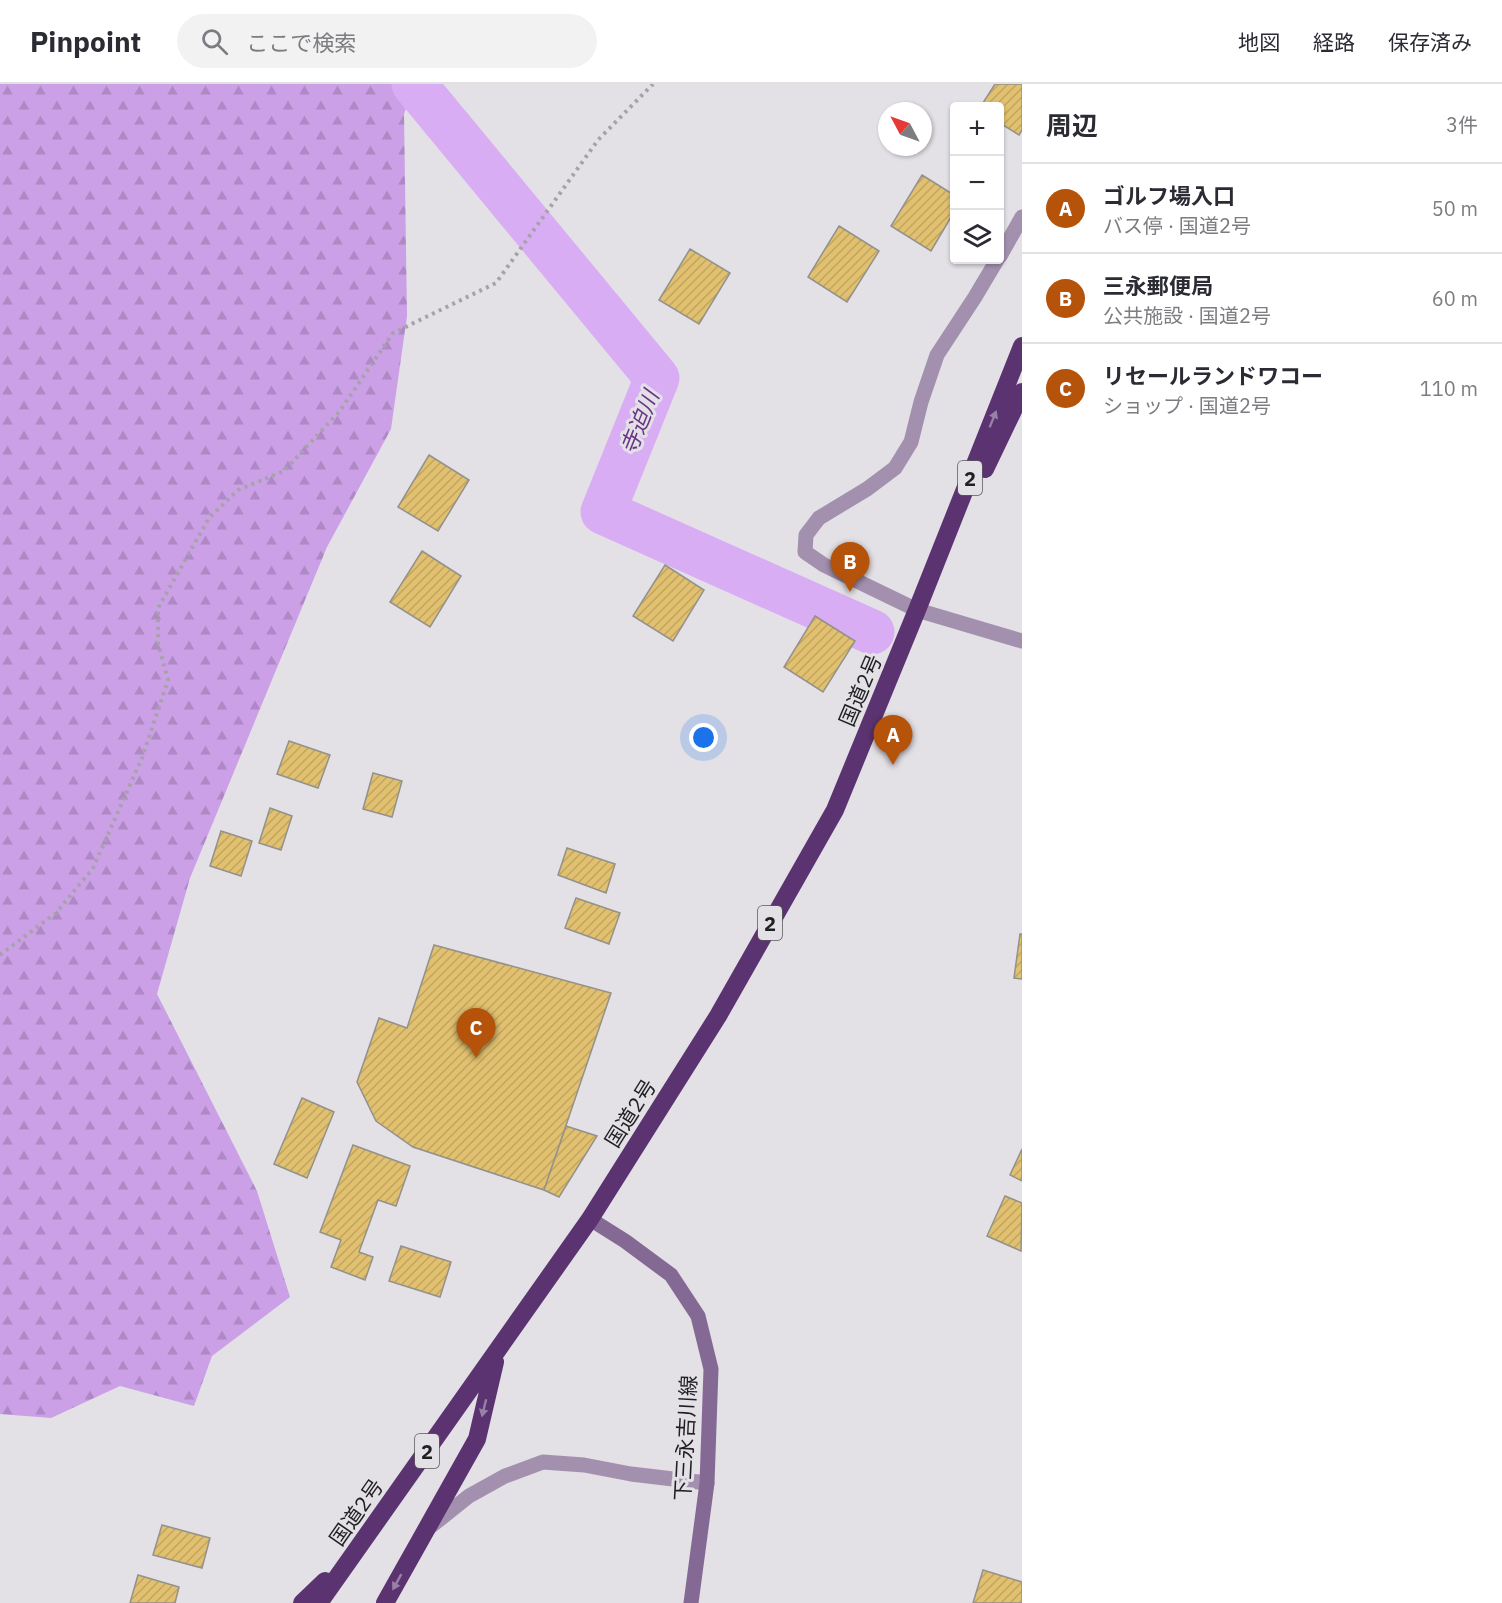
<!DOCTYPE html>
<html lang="ja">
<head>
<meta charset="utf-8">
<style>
	body { margin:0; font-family:"IBM Plex Sans","Noto Sans JP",sans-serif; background:#f2f2f3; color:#2b2b33 }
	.controls { position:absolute; right:18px; top:18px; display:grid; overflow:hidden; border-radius:6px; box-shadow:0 2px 4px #0004 }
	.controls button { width:54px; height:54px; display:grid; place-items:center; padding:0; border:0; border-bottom:2px solid #e1e1e2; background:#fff; color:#2b2b33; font:30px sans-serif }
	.compass { position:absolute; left:878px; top:18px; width:54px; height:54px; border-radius:50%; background:#fff; box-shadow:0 2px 4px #0004; rotate:311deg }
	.you { position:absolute; left:704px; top:654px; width:21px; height:21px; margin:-15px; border:4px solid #fff; border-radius:50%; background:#1a73e8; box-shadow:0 0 0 9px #1a73e833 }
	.badge { display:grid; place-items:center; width:39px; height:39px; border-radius:50%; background:#b45309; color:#fff; font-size:20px; font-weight:700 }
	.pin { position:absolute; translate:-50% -50px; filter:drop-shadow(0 2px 3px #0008) }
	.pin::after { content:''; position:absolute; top:32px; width:21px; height:18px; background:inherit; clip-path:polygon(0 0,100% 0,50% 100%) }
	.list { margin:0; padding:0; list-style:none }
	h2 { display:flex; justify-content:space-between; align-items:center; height:78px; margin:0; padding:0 24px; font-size:26px }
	h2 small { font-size:20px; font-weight:400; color:#7c7c81 }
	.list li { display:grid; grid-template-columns:39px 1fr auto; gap:18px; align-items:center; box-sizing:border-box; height:90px; padding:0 24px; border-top:2px solid #e1e1e2 }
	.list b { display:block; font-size:22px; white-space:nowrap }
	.list p { margin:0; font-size:20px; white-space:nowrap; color:#7c7c81 }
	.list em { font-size:20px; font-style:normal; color:#7c7c81 }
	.icon { flex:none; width:33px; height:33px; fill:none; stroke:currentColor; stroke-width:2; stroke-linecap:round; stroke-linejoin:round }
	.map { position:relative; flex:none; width:1022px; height:1519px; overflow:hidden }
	header { display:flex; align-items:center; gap:36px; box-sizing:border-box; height:84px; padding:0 30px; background:#fff; border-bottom:2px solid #e1e1e2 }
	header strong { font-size:28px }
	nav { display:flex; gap:33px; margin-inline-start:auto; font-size:21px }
	.search { width:420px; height:54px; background:#f2f2f3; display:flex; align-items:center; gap:15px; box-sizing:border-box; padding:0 21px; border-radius:33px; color:#7c7c81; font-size:22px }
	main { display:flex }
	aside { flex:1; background:#fff }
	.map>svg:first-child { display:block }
</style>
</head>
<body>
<header>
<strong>Pinpoint</strong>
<div class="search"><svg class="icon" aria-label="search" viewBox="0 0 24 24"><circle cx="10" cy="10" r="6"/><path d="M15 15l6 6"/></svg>ここで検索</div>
<nav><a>地図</a><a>経路</a><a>保存済み</a></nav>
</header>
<main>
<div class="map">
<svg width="1022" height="1519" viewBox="0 0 1022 1519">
	<defs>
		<pattern id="forest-firs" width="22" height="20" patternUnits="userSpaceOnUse" patternTransform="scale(1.5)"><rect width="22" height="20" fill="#cba0e6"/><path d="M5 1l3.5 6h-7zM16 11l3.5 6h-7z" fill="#ae89c5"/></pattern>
		<pattern id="building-hatch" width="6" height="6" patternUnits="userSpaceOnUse" patternTransform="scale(1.5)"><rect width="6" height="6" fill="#e1c16f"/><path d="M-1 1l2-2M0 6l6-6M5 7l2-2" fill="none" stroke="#c1a560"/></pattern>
	</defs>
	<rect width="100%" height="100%" fill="#e3e0e6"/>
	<!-- forest -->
	<path fill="url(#forest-firs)" d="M0 0H414L404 30 407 232 391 345 327 463 190 794 157 910 257 1107 290 1213 212 1272 194 1322 120 1302 51 1334 0 1330Z"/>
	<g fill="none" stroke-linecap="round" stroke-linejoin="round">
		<!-- river -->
		<path stroke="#d9adf4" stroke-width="45" d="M414 0 657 294 603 428 872 548"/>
	</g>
	<!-- building -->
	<path fill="url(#building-hatch)" stroke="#93918b" stroke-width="1.5" d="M995 0H1022V46L1019 51 1000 39V22H981Z
		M922 91 954 111V128L931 167 891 142Z
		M839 142 879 167 847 218 808 193Z
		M690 165 730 189 699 240 659 216Z
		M429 371 469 396 438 447 398 423Z
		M422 467 461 492 430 543 390 518Z
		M665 481 704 506 673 557 633 532Z
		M815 532 855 557 823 608 784 583Z
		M289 657 330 671 318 704 277 690Z
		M373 689 402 697 392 733 363 725Z
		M270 724 292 732 281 766 259 759Z
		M221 747 252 757 241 792 210 782Z
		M567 764 615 780 606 809 558 791Z
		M576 814 620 829 609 860 565 844Z
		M1020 850H1022V895L1014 894Z
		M434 861 611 909 544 1106 413 1063 376 1037 357 998 379 934 407 944Z
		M302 1014 334 1028 307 1094 274 1080Z
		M566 1042 597 1052 559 1113 544 1106Z
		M353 1061 410 1082 396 1122 378 1116 359 1168 373 1173 365 1196 331 1183 341 1156 320 1148Z
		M1022 1065V1097L1010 1091Z
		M1005 1112 1022 1119 1021 1167 987 1152Z
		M401 1162 451 1178 440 1213 389 1197Z
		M162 1441 210 1454 202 1484 153 1471Z
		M983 1486 1022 1498V1519H973Z
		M138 1491 179 1503 175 1519H130Z"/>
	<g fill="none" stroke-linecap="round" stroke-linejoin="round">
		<!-- path -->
		<path stroke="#a5a3a8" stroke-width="4" stroke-dasharray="3 4.5" stroke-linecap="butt" d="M0 871 56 829 93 784 142 674 168 596 158 559V524L209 434 238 406 284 387 339 328 393 249 496 199 598 56 653 0"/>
		<!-- street -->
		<path stroke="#a390af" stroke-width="15" d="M1000 172 1022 133
			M997 176 975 213 937 271 921 318 911 358 895 384 867 405 819 434 806 451 805 468 824 481 917 526 1022 557
			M430 1443 469 1412 505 1392 543 1378 584 1381 631 1390 707 1399"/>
		<!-- secondary -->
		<path stroke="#846995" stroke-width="15" d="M590 1135 625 1157 671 1191 698 1232 711 1285 707 1399 691 1519"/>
		<!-- highway -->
		<path stroke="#5b3371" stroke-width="18" d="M985 385 1022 308
			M302 1519 325 1497
			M319 1519 590 1135 718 932 835 726 917 526 1022 262
			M385 1519 477 1355 495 1278"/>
	</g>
	<!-- one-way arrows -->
	<defs><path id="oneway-solid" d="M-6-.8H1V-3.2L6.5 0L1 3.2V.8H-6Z" transform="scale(1.5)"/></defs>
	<g fill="#9881a6">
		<use href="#oneway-solid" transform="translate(993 335) rotate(-68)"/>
		<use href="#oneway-solid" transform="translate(484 1324) rotate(104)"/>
		<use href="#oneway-solid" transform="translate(397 1498) rotate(119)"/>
	</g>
	<g text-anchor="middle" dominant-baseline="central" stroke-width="6" stroke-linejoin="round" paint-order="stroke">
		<!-- shield labels -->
		<g fill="#e3e0e6" stroke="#5a595c" stroke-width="1.5">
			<rect x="958" y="377" width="24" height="34" rx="4.5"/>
			<rect x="758" y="822" width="24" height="34" rx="4.5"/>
			<rect x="415" y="1350" width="24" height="34" rx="4.5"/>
		</g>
		<g font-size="20" font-weight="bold" fill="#201f21">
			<text x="970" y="394">2</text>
			<text x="770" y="839">2</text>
			<text x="427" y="1367">2</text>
		</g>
		<!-- street labels -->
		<g font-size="21" fill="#201f21" stroke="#e3e0e6">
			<text transform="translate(860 606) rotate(-67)">国道2号</text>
			<text transform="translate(630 1029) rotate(-58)">国道2号</text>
			<text transform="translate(685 1354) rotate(-87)">下三永吉川線</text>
			<text transform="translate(356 1428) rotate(-55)">国道2号</text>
		</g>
		<!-- water labels -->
		<g font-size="22" font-style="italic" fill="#6a3587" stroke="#e3e0e6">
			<text transform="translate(639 338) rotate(-68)">寺迫川</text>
		</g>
	</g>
</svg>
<div class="controls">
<button>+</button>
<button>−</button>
<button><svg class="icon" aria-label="layers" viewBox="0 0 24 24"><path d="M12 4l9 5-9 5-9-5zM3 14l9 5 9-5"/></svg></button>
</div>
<svg class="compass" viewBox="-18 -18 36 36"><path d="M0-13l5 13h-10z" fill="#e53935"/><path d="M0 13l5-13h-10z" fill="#7c7c81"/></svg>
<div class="you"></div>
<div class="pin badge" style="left:893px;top:681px">A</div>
<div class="pin badge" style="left:850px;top:508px">B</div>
<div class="pin badge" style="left:476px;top:974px">C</div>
</div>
<aside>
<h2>周辺<small>3件</small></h2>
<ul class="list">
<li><span class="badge">A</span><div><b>ゴルフ場入口</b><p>バス停 · 国道2号</p></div><em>50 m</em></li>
<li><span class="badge">B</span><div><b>三永郵便局</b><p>公共施設 · 国道2号</p></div><em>60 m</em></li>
<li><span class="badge">C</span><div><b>リセールランドワコー</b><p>ショップ · 国道2号</p></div><em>110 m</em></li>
</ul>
</aside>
</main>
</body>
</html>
